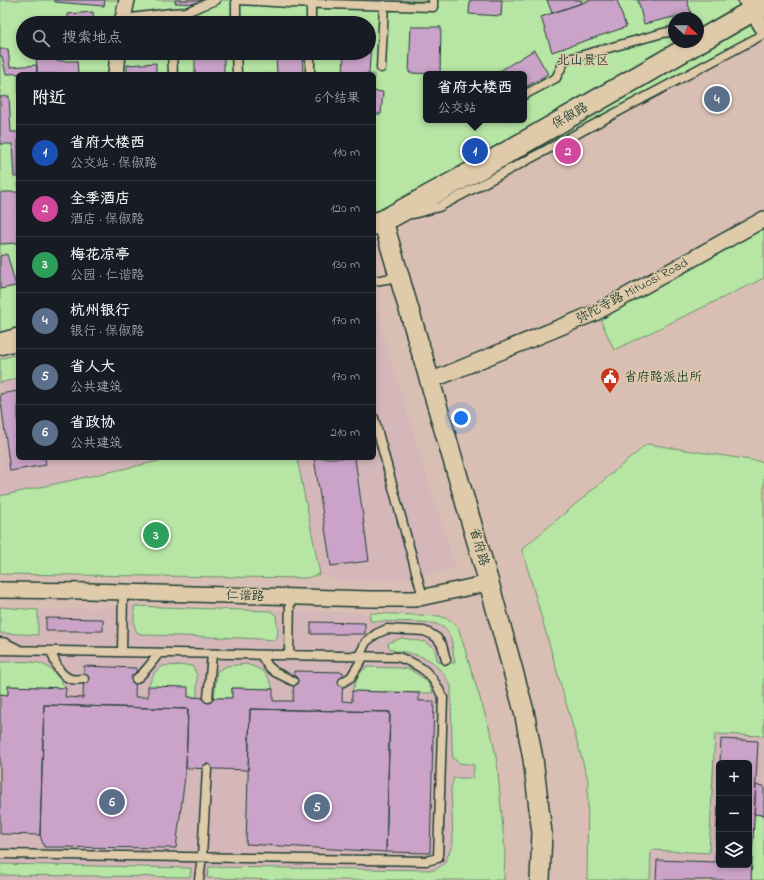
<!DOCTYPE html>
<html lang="zh">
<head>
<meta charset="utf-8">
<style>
	body { margin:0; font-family:"Indie Flower","LXGW WenKai TC",sans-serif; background:#242831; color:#f1f3f6 }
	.controls { position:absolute; right:12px; bottom:12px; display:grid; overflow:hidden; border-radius:6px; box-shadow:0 2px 6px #0003 }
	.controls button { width:36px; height:36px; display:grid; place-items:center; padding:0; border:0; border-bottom:1px solid #363941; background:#171b24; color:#f1f3f6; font:20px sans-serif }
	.compass { position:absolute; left:668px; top:12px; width:36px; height:36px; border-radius:50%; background:#171b24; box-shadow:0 2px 6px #0003; rotate:112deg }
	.you { position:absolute; left:461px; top:418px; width:14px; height:14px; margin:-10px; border:3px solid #fff; border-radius:50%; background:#1a73e8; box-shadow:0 0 0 6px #1a73e833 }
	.badge { display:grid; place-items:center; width:26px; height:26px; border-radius:50%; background:#b45309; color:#fff; font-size:13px; font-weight:700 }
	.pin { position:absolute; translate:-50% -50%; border:2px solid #fff; box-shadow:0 1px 4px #0006 }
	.popup { position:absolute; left:423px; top:71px; width:104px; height:52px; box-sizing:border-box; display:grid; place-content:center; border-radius:6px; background:#171b24; filter:drop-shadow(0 1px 3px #0005); font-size:13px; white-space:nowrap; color:#9ea1a6 }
	.popup b { font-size:15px; color:#f1f3f6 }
	.popup::after { content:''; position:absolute; left:50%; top:100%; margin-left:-8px; border:8px solid transparent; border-top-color:#171b24 }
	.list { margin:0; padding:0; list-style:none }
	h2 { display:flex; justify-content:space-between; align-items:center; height:52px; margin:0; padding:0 16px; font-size:17px }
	h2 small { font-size:13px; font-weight:400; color:#9ea1a6 }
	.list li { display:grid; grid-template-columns:26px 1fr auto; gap:12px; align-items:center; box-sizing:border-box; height:56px; padding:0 16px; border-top:1px solid #363941 }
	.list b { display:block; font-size:15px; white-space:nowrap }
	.list p { margin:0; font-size:13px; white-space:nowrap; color:#9ea1a6 }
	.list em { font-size:13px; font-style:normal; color:#9ea1a6 }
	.icon { flex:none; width:22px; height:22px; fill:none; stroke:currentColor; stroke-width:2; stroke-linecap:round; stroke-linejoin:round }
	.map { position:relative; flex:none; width:764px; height:880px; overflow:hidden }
	.search { position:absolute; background:#171b24; box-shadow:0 2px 6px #0003; left:16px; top:16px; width:360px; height:44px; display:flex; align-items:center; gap:10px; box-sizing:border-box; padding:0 14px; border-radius:22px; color:#9ea1a6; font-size:15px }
	.panel { position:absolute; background:#171b24; box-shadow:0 2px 6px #0003; left:16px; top:72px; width:360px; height:388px; border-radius:6px }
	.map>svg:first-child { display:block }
</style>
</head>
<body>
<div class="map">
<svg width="764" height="880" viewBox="0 0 764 880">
	<rect width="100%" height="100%" fill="#d9bfb3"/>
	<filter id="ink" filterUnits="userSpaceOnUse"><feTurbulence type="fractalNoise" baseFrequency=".025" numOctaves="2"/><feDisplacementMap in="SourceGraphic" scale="8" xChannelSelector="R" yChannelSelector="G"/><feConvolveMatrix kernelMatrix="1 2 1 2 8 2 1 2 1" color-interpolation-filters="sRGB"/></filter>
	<g filter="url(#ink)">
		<!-- built -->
		<path fill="#d5b7ba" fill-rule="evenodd" d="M374 305 456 569 394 580 340 582 320 574 297 458H374Z
			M18 378V458H173L0 496V383Z
			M134 606 370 613 440 616 450 620 458 627 492 737 486 880H0V607L38 610Z
			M715 734 764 736V880H650L651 850 709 853ZM719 763H749V865H719Z"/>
		<!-- green -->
		<path fill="#b6e5a4" stroke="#6a916c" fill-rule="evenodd" d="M0 0H764V36L409 213 374 227V74H18V343L0 348ZM674 18H698V42H674ZM23 23H369V53H23ZM426 74H524V120H426Z
			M764 219V278L614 350 597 312Z
			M18 354V378L0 383V359Z
			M647 444 764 462V736L715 734 709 853 651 850 650 880H587L588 780 522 549Z
			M173 458H297L320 574 306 578 0 574V496Z
			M134 606 270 611 276 615 278 632 276 640 243 638 147 635 137 633 134 625Z
			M0 607 38 610V635L0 633Z
			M370 613 440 616 450 620 458 627 492 737 497 762 505 852 504 880H280L207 878 209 867 435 870 445 863 453 843 451 788 454 778H473L474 765 459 763 453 758 452 749 451 686 443 673 431 661 420 656 406 652 395 651 389 648 388 643 402 638 425 642 434 648 438 662 455 663 451 638 446 629 437 624 423 622 370 621Z
			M0 662C11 662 35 660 44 665 53 669 60 680 66 688L8 686V695L0 694Z
			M246 664C263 670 267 671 273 689L232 688V698H214L217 671 227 666Z
			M187 665 193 667 197 675V697H188L148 686 155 672 163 666Z
			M367 667 400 668 409 669 417 674 427 681 433 693 352 691 360 673Z
			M754 814 764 815V880H751Z
			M0 864 191 868 190 877 0 875Z"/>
		<!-- building -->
		<path fill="#cba3c9" stroke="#1f3d34" d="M55 0H105L104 6 55 2Z
			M175 0H205V4L175 3Z
			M470 0H502L501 16 469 14Z
			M547 0H581L582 3 552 13Z
			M591 0H617L626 27 552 52 541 17Z
			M638 0H687L691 13 644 24Z
			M93 12 94 23H68V14Z
			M54 19V23H34V21Z
			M369 26 372 27 369 74H343L344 53H369Z
			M411 27H441L440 74 409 73Z
			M0 49H8L10 67 37 65V73L6 74 2 56H0Z
			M534 50 548 74 524 88V74H495Z
			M36 53H56V61H77L78 74H37Z
			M195 53H224V74H195Z
			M276 53H302L303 74H277Z
			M156 63V74H127V65Z
			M374 91 383 92 381 114H374Z
			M9 96 11 132H18V177H14L12 144H0V97Z
			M2 192H18V243L0 244V194Z
			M7 254 16 286 0 289V256Z
			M18 391V458H45L46 465 10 471 0 394Z
			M314 458H355L369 561 331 566Z
			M46 618 103 619V631H46Z
			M311 622 365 623V634H311Z
			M84 666 136 668 135 697H148V686L188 687V697L208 698H232V688L273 689V701H293L294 671 343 672 342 701 352 702V691L419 693V701H434L430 853 386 852 390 712 250 709 248 770 186 768 188 709 44 705 40 835 0 834V694L8 695V686L66 688 65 697 83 698Z
			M44 705 188 709 186 768 176 848 44 847 40 835Z
			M250 709 390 712 386 852 246 844Z
			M721 739 758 741 751 880H656L657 860 715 862 719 782V865H749V763H720Z
			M756 785 764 786V815L754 814Z"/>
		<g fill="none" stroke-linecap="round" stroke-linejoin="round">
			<defs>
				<path id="service" d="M236 0V23
					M239 0 290 3 433 7V0
					M171 13V23
					M123 19 171 13 186 12 216 0
					M311 23V3
					M172 53 173 74
					M236 53 237 74
					M381 68 384 5
					M310 74V53
					M524 95 556 78 565 60 663 33 674 31
					M413 214 439 207 764 34
					M374 281 399 277
					M374 418 423 597
					M0 642 6 643 18 649
					M0 650 398 657C423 666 432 673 443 698L438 858 426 861 0 854
					M51 651C55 661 58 675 71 679 74 680 80 679 84 679
					M122 652 123 592
					M261 655 268 666 275 672 293 681
					M289 655 290 597
					M359 656 366 642 376 634 387 629 424 631 431 634 437 638 442 645 446 660
					M136 679C146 672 152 662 159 653
					M343 682 351 677 364 656
					M208 698 212 654
					M199 880 202 857 207 769"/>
				<path id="minor" d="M746 0 764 30
					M122 23 127 0
					M116 74 118 53
					M430 381 597 312 764 219
					M0 590 88 591 369 599H415L489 583"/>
				<path id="tertiary" d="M383 221 489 583 524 711 533 759 542 833 540 880"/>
				<path id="secondary" d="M374 224 383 221 480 168 752 11 764 6
					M0 344 18 339"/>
			</defs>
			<!-- service casing -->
			<use href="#service" stroke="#1f3d34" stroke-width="11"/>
			<!-- minor casing -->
			<use href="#minor" stroke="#1f3d34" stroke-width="18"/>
			<!-- tertiary casing -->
			<use href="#tertiary" stroke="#1f3d34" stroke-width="22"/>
			<!-- secondary casing -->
			<use href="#secondary" stroke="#1f3d34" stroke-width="24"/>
			<!-- service -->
			<use href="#service" stroke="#dfcbaa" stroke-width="8"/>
			<!-- minor -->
			<use href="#minor" stroke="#dfcbaa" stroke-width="15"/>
			<!-- tertiary -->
			<use href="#tertiary" stroke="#dfcbaa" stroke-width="19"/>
			<!-- secondary -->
			<use href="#secondary" stroke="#dfcbaa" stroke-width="21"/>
		</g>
	</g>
	<!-- icons -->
	<defs>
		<symbol id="civic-pin" viewBox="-11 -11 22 30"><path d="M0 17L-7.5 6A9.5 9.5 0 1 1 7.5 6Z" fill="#c8321e" stroke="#dfcbaa"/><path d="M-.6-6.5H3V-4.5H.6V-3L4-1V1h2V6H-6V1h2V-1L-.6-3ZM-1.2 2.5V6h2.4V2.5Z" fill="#fff"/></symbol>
	</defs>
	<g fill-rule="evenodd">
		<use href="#civic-pin" x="599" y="366" width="22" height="30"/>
	</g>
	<g text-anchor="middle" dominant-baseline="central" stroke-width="3" stroke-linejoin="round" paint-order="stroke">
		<!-- park labels -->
		<g font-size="13" fill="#27453a" stroke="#dfcbaa">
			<text x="583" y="60">北山景区</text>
		</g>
		<!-- street labels -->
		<g font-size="13" fill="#1f3d34" stroke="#dfcbaa">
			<text transform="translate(570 116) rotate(-30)">保俶路</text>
			<text transform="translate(632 291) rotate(-28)">弥陀寺路 Mituosi Road</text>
			<text transform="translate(479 547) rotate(74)">省府路</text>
			<text transform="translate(245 596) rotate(2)">仁谐路</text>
		</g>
		<!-- poi labels -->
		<g font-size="13" fill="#1f3d34" stroke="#dfcbaa" text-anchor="start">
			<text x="624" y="377">省府路派出所</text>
		</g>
	</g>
</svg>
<div class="controls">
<button>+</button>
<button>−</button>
<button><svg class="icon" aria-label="layers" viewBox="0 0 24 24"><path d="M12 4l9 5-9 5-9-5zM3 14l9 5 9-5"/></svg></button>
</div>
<svg class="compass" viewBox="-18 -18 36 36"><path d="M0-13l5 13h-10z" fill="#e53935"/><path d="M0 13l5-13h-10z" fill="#9ea1a6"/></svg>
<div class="you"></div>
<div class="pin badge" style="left:475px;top:151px;background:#1a4fb4">1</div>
<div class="popup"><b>省府大楼西</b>公交站</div>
<div class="pin badge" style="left:568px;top:151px;background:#d1479c">2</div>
<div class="pin badge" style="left:156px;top:535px;background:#2e9e5b">3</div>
<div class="pin badge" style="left:717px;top:99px;background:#5c6f8a">4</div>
<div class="pin badge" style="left:317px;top:807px;background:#5c6f8a">5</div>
<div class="pin badge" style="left:112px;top:802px;background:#5c6f8a">6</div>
<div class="search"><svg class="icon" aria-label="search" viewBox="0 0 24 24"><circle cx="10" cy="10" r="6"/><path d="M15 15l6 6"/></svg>搜索地点</div>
<section class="panel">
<h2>附近<small>6个结果</small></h2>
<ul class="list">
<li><span class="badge" style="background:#1a4fb4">1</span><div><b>省府大楼西</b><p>公交站 · 保俶路</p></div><em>110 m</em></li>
<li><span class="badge" style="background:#d1479c">2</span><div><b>全季酒店</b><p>酒店 · 保俶路</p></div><em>120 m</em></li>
<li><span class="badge" style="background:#2e9e5b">3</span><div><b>梅花凉亭</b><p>公园 · 仁谐路</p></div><em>130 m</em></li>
<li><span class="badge" style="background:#5c6f8a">4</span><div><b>杭州银行</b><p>银行 · 保俶路</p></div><em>170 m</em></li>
<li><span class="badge" style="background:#5c6f8a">5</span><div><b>省人大</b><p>公共建筑</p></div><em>170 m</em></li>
<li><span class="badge" style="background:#5c6f8a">6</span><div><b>省政协</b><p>公共建筑</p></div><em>210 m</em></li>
</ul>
</section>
</div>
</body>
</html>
